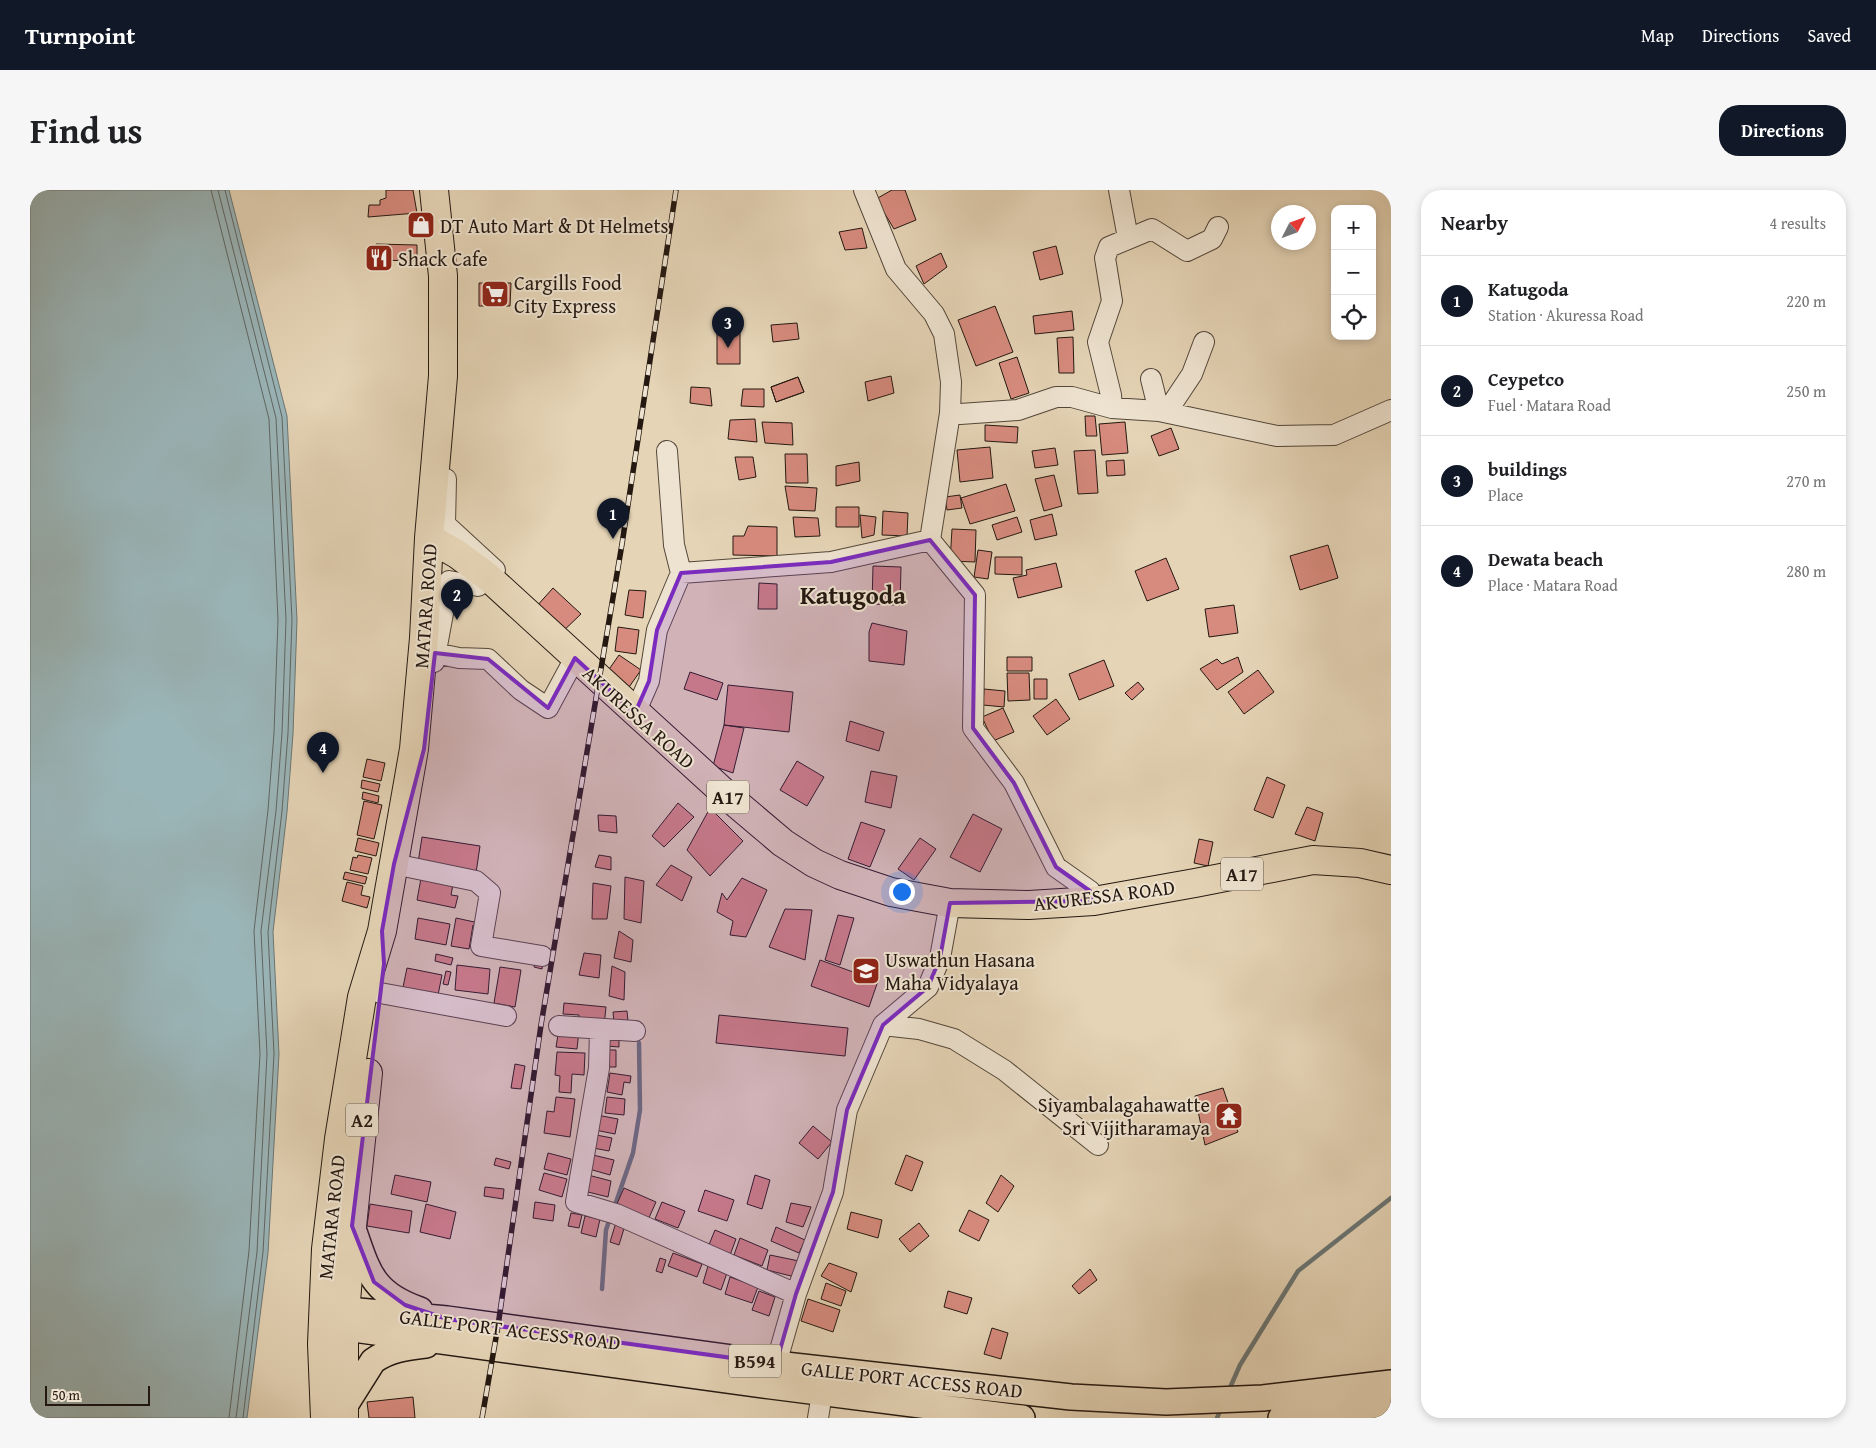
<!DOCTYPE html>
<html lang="en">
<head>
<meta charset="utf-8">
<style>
	body { margin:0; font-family:"Gentium Book Plus",serif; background:#f6f6f6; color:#202124 }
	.controls { position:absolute; right:15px; top:15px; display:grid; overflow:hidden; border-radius:10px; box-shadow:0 2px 8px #0003 }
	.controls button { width:45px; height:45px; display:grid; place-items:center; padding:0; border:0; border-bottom:1px solid #e0e0e0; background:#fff; color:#202124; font:25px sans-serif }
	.compass { position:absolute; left:1241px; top:15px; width:45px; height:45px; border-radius:50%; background:#fff; box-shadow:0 2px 8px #0003; rotate:48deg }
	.scale { position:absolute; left:15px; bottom:12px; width:105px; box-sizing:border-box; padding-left:5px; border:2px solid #241811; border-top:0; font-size:14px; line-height:18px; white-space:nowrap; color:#241811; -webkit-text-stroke:4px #eee3d0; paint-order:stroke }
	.you { position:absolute; left:871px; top:701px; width:18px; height:18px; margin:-12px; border:4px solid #fff; border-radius:50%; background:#1a73e8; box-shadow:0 0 0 8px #1a73e833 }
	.badge { display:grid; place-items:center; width:32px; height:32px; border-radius:50%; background:#111827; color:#fff; font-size:16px; font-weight:700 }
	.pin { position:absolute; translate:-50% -41px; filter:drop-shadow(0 1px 2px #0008) }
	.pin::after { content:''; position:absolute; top:26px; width:18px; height:15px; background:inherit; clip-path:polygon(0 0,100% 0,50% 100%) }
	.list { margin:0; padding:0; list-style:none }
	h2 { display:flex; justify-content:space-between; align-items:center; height:65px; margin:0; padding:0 20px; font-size:21px }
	h2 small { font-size:16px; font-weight:400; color:#757577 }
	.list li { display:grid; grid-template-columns:32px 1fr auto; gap:15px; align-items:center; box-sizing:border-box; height:90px; padding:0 20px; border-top:1px solid #e0e0e0 }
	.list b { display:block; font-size:19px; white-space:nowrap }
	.list p { margin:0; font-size:16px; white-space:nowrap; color:#757577 }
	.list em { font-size:16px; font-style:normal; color:#757577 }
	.icon { flex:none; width:28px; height:28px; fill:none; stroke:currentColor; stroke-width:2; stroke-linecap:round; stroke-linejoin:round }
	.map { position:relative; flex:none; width:1361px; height:1228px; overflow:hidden; border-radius:20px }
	header { display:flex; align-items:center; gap:30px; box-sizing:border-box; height:70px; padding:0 25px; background:#111827; color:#fff }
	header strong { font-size:24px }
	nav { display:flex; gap:28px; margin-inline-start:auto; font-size:18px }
	.intro { display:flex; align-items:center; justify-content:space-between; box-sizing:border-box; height:120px; padding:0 30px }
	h1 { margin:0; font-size:35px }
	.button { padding:12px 22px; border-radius:20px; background:#111827; color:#fff; font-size:18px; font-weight:700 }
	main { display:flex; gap:30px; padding:0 30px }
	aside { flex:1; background:#fff; border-radius:20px; box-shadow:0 2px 8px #0003 }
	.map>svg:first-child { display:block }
</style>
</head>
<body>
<header>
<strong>Turnpoint</strong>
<nav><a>Map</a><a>Directions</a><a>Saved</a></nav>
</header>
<div class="intro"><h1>Find us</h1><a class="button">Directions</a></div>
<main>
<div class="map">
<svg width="1361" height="1228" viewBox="0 0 1361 1228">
	<rect width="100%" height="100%" fill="#e5d4b6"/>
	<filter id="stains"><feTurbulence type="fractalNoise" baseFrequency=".004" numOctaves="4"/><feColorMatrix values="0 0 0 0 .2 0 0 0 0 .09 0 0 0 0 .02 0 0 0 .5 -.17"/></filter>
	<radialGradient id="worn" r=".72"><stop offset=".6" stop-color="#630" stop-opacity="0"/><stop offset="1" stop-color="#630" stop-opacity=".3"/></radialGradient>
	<!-- water -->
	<path fill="#9ab5b8" stroke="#6b7675" d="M0 0H199L257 226 267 430 263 544 257 622 243 742 249 864 238 1063 217 1228H0Z"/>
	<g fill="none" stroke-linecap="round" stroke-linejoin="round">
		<!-- shore -->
		<path stroke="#5f6664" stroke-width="1" d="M181 0 239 229 248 430 244 543 238 620 224 741 230 864 219 1061 199 1228
			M188 0 246 228 256 430 252 543 246 621 231 741 237 864 227 1062 206 1228
			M195 0 252 227 262 430 258 543 252 621 238 742 244 864 233 1062 213 1228"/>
		<!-- stream -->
		<path stroke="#6b7675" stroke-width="4.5" d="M584 1018 603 963 610 920 609 853
			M572 1099 576 1040 580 1028
			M1199 1200 1210 1175 1268 1081 1361 1008
			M1187 1228 1191 1219"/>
	</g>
	<!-- building -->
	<path fill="#d78b7e" stroke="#241811" d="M356 0H383L387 23 338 27 339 15H350V10L356 8Z
		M862 0H875L886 30 864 39 846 9Z
		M832 38 837 58 815 60 809 42Z
		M346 54 387 55V71L346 70Z
		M1026 56 1033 84 1010 90 1003 62Z
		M911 63 917 77 894 94 886 76Z
		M449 93H481L480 116H449Z
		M965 116 983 162 946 176 928 130Z
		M1042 121 1044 140 1005 144 1003 126Z
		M767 133 769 149 743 152 741 135Z
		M687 142H710V174H687Z
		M1043 147 1044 183H1029L1027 148Z
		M987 167 999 203 981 209 969 173Z
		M861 186 864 203 838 211 835 192Z
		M768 187 774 202 746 212 741 197Z
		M768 187 774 202 746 212 741 197Z
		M661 197 680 198 682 216 660 213Z
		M713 199H734V217L711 216Z
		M1055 226H1065L1067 246H1056Z
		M725 229 727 252 698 249 700 230Z
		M732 232 762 233 763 255 735 253Z
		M1095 232 1098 263 1072 265 1069 234Z
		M955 235 988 237 987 253 955 251Z
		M1141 238 1149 259 1129 266 1121 246Z
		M960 257 963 288 930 292 927 260Z
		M1025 258 1028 275 1005 278 1002 261Z
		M1065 260 1068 303 1048 304 1044 261Z
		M755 264H777L778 293H756Z
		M705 267H723L726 287 709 290Z
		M1094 270 1095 285 1077 286 1076 271Z
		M829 272 830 291 806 296V276Z
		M1024 285 1032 316 1014 321 1005 289Z
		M976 294 985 321 940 334 931 308Z
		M755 296 787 298 785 321 759 320Z
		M930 305 932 318 917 320 915 307Z
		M806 317H829V337H806Z
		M853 321 878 323 877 346 852 345Z
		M1022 324 1027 345 1005 350 1000 330Z
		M830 325 846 327 844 345 832 348Z
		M763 327 788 328 790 346 765 347Z
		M987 327 992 342 967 350 962 335Z
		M718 336 747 337V366L703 365V346H714Z
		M922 339 946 340 945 372 920 371Z
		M1298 355 1308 388 1270 400 1260 366Z
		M948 360 962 362 958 389 944 387Z
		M965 367H992V385L965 384Z
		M1136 368 1149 399 1117 411 1105 381Z
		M1026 373 1032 397 988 408 983 388 997 385 996 380Z
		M843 376 871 377 870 415 842 414Z
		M729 393 747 394V419H728Z
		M523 398 551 424 528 446 506 417Z
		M599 400 616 401 613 428 595 425Z
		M1204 415 1208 443 1179 447 1175 419Z
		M842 433 877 441 874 475 839 471V442Z
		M588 437 609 440 606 464 585 461Z
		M589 465 611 480 597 500 575 485Z
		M977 467H1002V481H977Z
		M1208 467 1213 482 1187 500 1170 479 1187 469 1192 474Z
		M1074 470 1084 496 1049 510 1039 484Z
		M1228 480 1244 502 1214 524 1198 502Z
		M660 482 693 493 687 510 654 499Z
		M977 483H999L1000 510 978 511Z
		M1004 489H1017V509H1004Z
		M1108 492 1114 499 1102 510 1095 503Z
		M698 495 763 502 759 542 694 535Z
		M954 499 975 501 974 517 953 515Z
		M1026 509 1040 529 1017 545 1003 526Z
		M973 518 984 542 963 551 952 527Z
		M820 531 854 542 849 561 816 551Z
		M694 535 714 538 703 583 683 576Z
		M337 569 355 573 351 591 333 587Z
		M767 571 794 587 777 616 750 600Z
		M841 581 867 586 861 618 835 612Z
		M1237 587 1255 595 1243 628 1224 620Z
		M332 590 350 594 348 602 331 598Z
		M333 602 349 606 348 613 332 609Z
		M334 611 352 615 344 649 327 645Z
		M648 613 664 627 634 657 622 646Z
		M1277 617 1293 623 1285 651 1265 644Z
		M680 618 713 651 680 686 657 660Z
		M943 624 972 639 950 682 920 667Z
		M568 625 586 626 587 643 569 641Z
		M831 632 855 640 840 677 818 669Z
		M392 647 450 656 446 683 388 673Z
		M328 648 349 653 346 666 325 661Z
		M890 648 906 659 884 690 868 679Z
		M1169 649 1183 652 1178 676 1164 673Z
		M328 665 342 668 338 684 320 680 323 667 327 668Z
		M569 665 581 667V680L565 677Z
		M641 675 662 687 652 711 626 695Z
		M315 682 337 687 335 694 313 689Z
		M392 683 424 689 421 705 428 706 425 718 387 710Z
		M595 687 614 691 611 733 594 729Z
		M712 688 737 700 716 747 700 745 703 731 687 722 692 703 697 710Z
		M317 692 333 696 331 705 340 707 337 718 312 711Z
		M563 693 581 696 577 729H562Z
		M755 719 782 720 775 770 739 757Z
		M808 725 824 728 810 775 795 770Z
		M388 728 420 734 416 755 385 749Z
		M426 728 449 733V736L443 735 439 759 421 756Z
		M589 741 603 750 601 772 584 768Z
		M554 763 571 765 569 788 549 785Z
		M406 764 423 768 421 775 405 771Z
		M790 770 848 791 839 817 781 796Z
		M505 771 513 772 512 779 504 777Z
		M427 775 460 779 458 804 425 800Z
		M582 776 595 782 594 810 579 806Z
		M470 777 491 780 485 817 464 813Z
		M377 778 412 785 407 810 372 802Z
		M416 781 421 782 418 795 413 794Z
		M534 813 576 817 574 836 549 834V825L533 824Z
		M597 821 599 841 584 832 583 822Z
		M689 825 818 838 815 866 686 853Z
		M529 839 549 841 547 859 526 857Z
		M576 843H589V857L576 856Z
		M578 860H586V877H578Z
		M527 862 555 863 554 885 542 884 541 903 529 902 530 886 525 885Z
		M485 874 495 876 491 899 481 898Z
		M580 883 601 886 600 893 594 892 592 905 577 902Z
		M1193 898 1208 942 1175 955 1165 906Z
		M526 907 545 909 540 947 514 943 517 921 524 922Z
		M577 907 595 909 594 925 575 923Z
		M567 925 588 929 585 944 565 940Z
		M783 936 802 952 788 969 769 953Z
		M561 944 582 948 579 961 558 957Z
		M518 963 541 969 537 985 514 979Z
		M563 965 584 970 580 985 559 979Z
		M876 965 893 972 882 1001 865 994Z
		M466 968 481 972 479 979 464 975Z
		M514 983 537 989 532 1007 509 1000Z
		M365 985 401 992 397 1012 361 1004Z
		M558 985 581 991 578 1007 554 1001Z
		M725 985 740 990 732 1019 717 1014Z
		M971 985 984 996 968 1022 956 1013Z
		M455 997 474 999 473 1009 454 1006Z
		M594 998 626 1012 618 1030 586 1016Z
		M675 1000 704 1010 697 1031 668 1021Z
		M505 1012 525 1015 523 1031 503 1028Z
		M632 1012 655 1021 648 1038 625 1029Z
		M761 1013 781 1017 773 1037 756 1032Z
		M340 1014 382 1021 379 1043 337 1036Z
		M396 1014 426 1022 420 1049 390 1042Z
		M939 1020 959 1030 949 1051 929 1041Z
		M821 1022 852 1030 848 1048 817 1039Z
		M541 1023 552 1025 549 1038 538 1036Z
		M555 1026 570 1029 566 1047 551 1043Z
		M587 1029 596 1032 589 1055 580 1052Z
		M889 1033 899 1046 880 1062 869 1049Z
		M746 1037 775 1050 769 1063 741 1051Z
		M685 1040 706 1049 700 1065 678 1057Z
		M710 1048 738 1060 732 1076 704 1065Z
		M643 1063 672 1074 667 1087 638 1076Z
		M740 1065 769 1071 765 1087 737 1080Z
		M630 1068 636 1070 632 1083 626 1081Z
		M799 1073 827 1083 821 1102 791 1086Z
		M678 1076 697 1083 691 1100 673 1093Z
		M1060 1079 1067 1090 1049 1104 1042 1096Z
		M700 1087 728 1097 722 1113 695 1104Z
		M796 1093 816 1101 811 1116 791 1109Z
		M729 1101 745 1107 739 1126 722 1120Z
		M918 1101 942 1108 937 1124 914 1117Z
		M778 1109 810 1120 803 1142 771 1131Z
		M962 1138 978 1143 971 1169 954 1164Z
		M383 1207 385 1228H339L337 1212Z"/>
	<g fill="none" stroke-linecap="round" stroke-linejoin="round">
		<defs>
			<path id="minor" d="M834 0 866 79 904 124 914 144 921 192 920 223 900 350 945 405 943 538 984 593 1026 677 1060 701 1064 711
				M1089 0 1098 48
				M1121 189 1129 221 1142 214 1162 184 1174 152
				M1082 218 1081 205 1068 152 1082 111 1075 68 1079 57 1122 39 1157 61 1182 49 1188 37
				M920 223 930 224 988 220 1026 207H1042L1082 218 1129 221 1247 246 1304 245 1361 220
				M651 383 801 372 900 350
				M405 463 429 468 458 469 491 500 518 518 545 468
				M404 472 419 391 448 396 465 380 415 334 416 289
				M605 523 619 491 627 440 651 383 644 355 637 261
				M367 662 364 674 446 691 460 703 451 756 512 766
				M350 803 476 826
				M853 835 889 839 924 849 974 880 1068 955
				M529 836 605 841
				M570 840 569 878 546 1012 586 1024 766 1104
				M746 1174 766 1104 803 1002 817 920 853 835 898 797 910 768 920 713
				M788 1228 792 1203"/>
			<path id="major" d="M322 1036C338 1081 341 1103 390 1120
				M295 1118 417 1129 746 1174 1041 1207 1136 1212 1233 1208 1361 1193
				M294 1135 741 1196 992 1228
				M314 1217 343 1171C359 1159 378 1157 396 1155
				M1251 1228 1361 1214"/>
			<path id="highway" d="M399 348 427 364 458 387 701 609 753 653 784 673 810 685 861 702 920 713 999 715 1064 711 1165 693 1283 670 1330 673 1361 680
				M295 1228 292 1154 296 1059 309 949 332 807 352 741 384 559 394 448 399 348 413 186V86L404 0
				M314 1228V1137L322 1036 338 883"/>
		</defs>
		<!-- minor casing -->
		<use href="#minor" stroke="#54473a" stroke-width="22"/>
		<!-- major casing -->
		<use href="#major" stroke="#241811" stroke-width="28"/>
		<!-- highway casing -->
		<use href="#highway" stroke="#241811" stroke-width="30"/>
		<!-- minor -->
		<use href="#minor" stroke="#eee3d0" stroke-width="20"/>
		<!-- major -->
		<use href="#major" stroke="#e5d4b6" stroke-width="25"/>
		<!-- highway -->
		<use href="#highway" stroke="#e5d4b6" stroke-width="28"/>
		<defs>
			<path id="rail" d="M452 1228 468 1136 511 835 592 354 646 0"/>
		</defs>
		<!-- rail casing -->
		<use href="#rail" stroke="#241811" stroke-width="5.5"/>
		<!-- rail -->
		<use href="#rail" stroke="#eee3d0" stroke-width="4" stroke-dasharray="11" stroke-linecap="butt"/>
	</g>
	<!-- marked area -->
	<path fill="#7b2cbf" fill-opacity="0.2" stroke="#7b2cbf" stroke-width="4" stroke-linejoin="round" d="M900 350 945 405 943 538 984 593 1026 677 1060 701 1064 711 920 713 910 768 898 797 853 835 817 920 803 1002 766 1104 746 1174 417 1129 375 1115 344 1092 322 1036 354 774 352 741 364 674 394 559 405 463 458 469 518 518 545 468 605 523 619 491 627 440 651 383 801 372Z"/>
	<!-- icons -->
	<defs>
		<symbol id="shop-square" viewBox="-11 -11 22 22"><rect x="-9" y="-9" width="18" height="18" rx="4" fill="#8f2418" stroke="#eee3d0"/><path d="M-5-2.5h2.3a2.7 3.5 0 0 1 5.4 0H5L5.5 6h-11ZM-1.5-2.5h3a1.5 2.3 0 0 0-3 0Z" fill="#fff"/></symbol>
		<symbol id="restaurant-square" viewBox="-11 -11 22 22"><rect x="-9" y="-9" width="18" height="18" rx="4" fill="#8f2418" stroke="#eee3d0"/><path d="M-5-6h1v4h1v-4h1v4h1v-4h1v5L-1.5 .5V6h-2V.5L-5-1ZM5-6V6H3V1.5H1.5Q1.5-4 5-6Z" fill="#fff"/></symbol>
		<symbol id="supermarket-square" viewBox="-11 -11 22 22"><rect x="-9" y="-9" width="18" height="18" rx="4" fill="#8f2418" stroke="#eee3d0"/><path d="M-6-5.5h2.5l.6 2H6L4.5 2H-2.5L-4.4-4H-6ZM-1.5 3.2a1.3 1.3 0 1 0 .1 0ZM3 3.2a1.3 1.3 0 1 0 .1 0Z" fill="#fff"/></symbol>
		<symbol id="university-square" viewBox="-11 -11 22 22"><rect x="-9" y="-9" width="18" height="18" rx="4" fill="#8f2418" stroke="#eee3d0"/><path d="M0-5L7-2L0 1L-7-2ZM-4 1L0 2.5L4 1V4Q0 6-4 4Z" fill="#fff"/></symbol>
		<symbol id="temple-square" viewBox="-11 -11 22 22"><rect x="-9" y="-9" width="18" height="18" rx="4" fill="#8f2418" stroke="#eee3d0"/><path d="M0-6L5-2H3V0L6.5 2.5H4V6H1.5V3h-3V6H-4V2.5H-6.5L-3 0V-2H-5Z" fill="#fff"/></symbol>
	</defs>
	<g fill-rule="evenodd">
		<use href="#shop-square" x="375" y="19" width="32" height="32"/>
		<use href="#restaurant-square" x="333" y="52" width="32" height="32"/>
		<use href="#supermarket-square" x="449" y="88" width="32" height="32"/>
		<use href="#university-square" x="820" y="765" width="32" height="32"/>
		<use href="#temple-square" x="1183" y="910" width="32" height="32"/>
	</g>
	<g text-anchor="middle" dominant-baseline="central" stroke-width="4" stroke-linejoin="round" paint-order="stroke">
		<!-- shield labels -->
		<g fill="#eee3d0" stroke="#61554a" stroke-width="1">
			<rect x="677" y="590.5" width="42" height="33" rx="4"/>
			<rect x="1191" y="667.5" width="42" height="33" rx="4"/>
			<rect x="316" y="913.5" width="32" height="33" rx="4"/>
			<rect x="699" y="1154.5" width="52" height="33" rx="4"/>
		</g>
		<g font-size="19" font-weight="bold" fill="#241811">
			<text x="698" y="607">A17</text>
			<text x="1212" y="684">A17</text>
			<text x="332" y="930">A2</text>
			<text x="725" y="1171">B594</text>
		</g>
		<!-- poi labels -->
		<g font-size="20" fill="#241811" stroke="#eee3d0" text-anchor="start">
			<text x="410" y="35">DT Auto Mart &amp; Dt Helmets</text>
			<text x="368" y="68">Shack Cafe</text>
			<text x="484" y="92">Cargills Food<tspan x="484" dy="23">City Express</tspan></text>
			<text x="855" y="769">Uswathun Hasana<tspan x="855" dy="23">Maha Vidyalaya</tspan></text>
			<text x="1180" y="914" text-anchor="end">Siyambalagahawatte<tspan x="1180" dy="23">Sri Vijitharamaya</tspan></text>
		</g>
		<!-- street labels -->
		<g font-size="20" fill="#241811" stroke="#eee3d0">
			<text transform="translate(395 416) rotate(-86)">MATARA ROAD</text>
			<text transform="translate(609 527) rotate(42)">AKURESSA ROAD</text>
			<text transform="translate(1074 705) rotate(-7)">AKURESSA ROAD</text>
			<text transform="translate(301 1027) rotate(-84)">MATARA ROAD</text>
			<text transform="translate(480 1139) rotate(7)">GALLE PORT ACCESS ROAD</text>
			<text transform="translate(882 1189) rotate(6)">GALLE PORT ACCESS ROAD</text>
		</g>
		<!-- district labels -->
		<g font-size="25" font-weight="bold" fill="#241811" stroke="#eee3d0">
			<text x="823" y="405">Katugoda</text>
		</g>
	</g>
	<rect width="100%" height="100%" filter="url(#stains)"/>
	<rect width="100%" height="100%" fill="url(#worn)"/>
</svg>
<div class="controls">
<button>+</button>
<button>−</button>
<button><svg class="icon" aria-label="locate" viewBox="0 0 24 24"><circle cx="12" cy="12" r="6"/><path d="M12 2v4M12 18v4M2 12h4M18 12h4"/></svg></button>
</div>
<svg class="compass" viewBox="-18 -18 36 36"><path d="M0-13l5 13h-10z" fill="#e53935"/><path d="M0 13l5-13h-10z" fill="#757577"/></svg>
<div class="scale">50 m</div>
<div class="you"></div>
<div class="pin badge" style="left:583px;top:349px">1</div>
<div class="pin badge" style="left:427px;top:430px">2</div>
<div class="pin badge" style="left:698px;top:158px">3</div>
<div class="pin badge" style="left:293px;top:583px">4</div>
</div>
<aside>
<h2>Nearby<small>4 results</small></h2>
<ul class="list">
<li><span class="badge">1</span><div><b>Katugoda</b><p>Station · Akuressa Road</p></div><em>220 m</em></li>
<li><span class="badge">2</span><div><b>Ceypetco</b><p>Fuel · Matara Road</p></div><em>250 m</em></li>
<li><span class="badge">3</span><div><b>buildings</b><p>Place</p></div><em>270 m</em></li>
<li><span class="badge">4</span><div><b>Dewata beach</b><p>Place · Matara Road</p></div><em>280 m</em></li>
</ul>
</aside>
</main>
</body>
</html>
